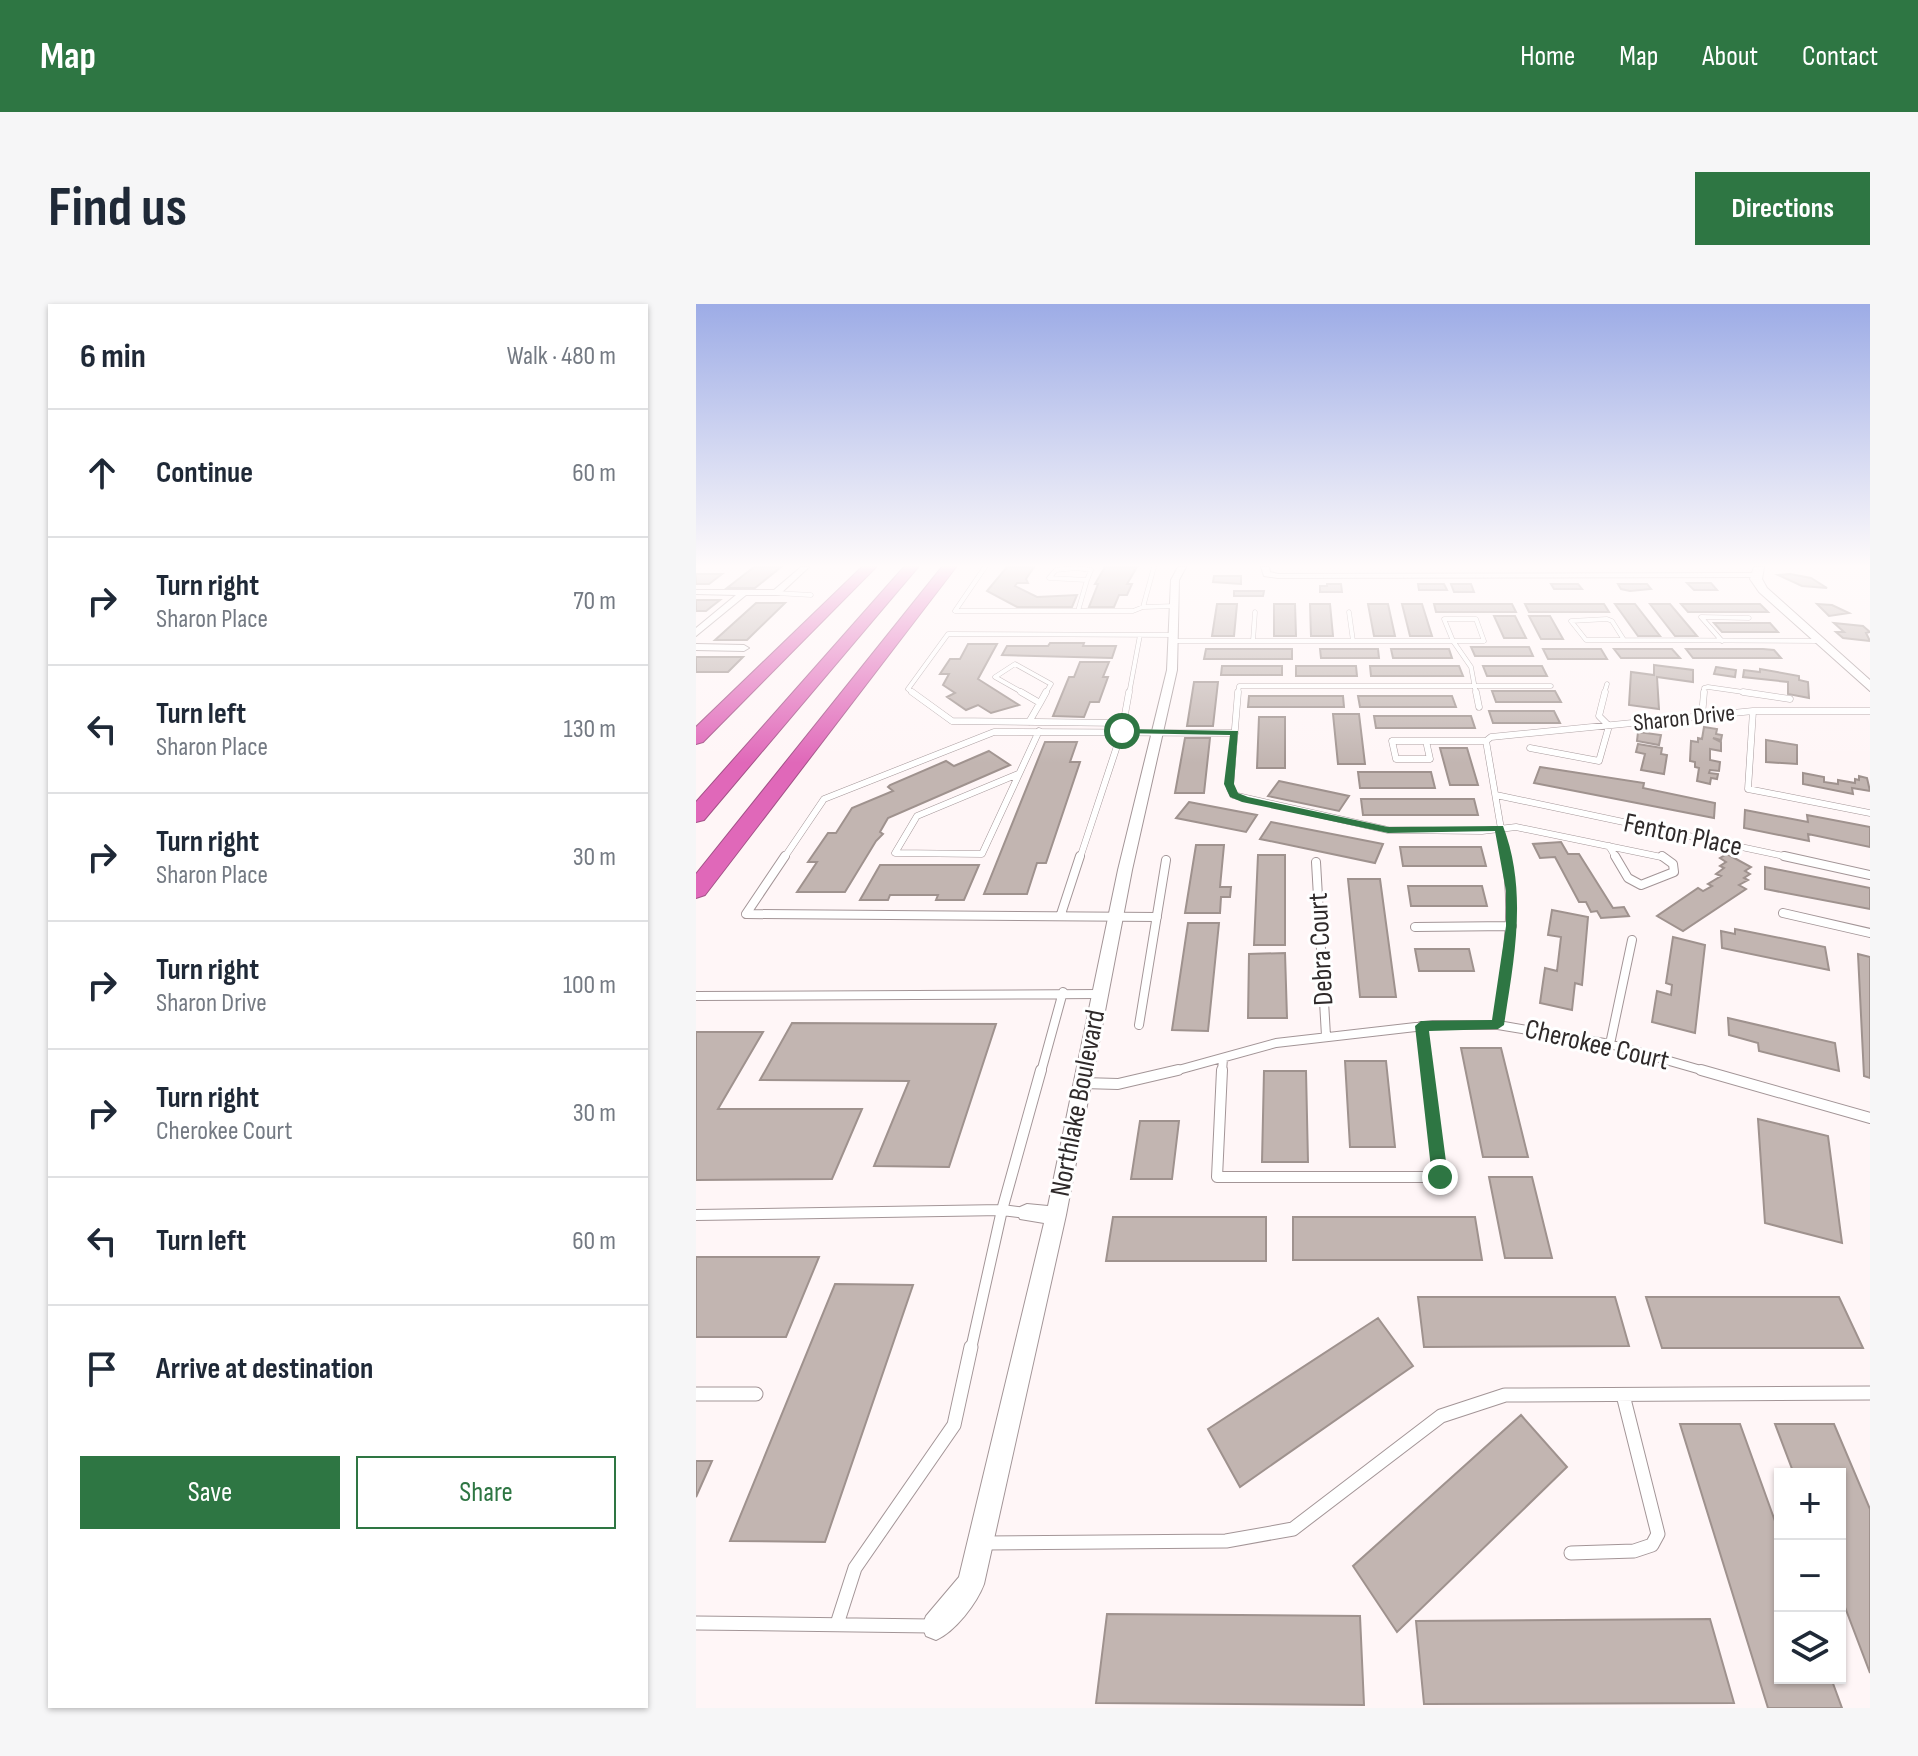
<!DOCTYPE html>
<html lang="en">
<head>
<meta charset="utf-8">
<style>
	body { margin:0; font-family:"Sofia Sans Condensed",sans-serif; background:#f6f6f7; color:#1f2937 }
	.controls { position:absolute; right:24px; bottom:24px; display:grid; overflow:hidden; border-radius:0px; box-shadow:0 2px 6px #0004 }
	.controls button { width:72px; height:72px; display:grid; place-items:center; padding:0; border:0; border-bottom:2px solid #e0e1e3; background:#fff; color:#1f2937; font:40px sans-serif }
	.stop { position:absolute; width:24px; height:24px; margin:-18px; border:6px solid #2e7643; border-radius:50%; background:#fff }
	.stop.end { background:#2e7643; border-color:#fff; box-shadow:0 2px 8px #0008 }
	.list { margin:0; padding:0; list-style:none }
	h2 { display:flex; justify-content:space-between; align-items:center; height:104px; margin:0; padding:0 32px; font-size:34px }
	h2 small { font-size:26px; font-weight:400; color:#747a83 }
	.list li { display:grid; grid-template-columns:52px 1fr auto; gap:24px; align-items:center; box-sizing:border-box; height:128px; padding:0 32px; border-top:2px solid #e0e1e3 }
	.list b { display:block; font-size:30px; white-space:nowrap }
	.list p { margin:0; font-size:26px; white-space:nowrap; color:#747a83 }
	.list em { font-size:26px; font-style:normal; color:#747a83 }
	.actions { display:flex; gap:16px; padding:24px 32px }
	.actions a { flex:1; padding:18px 0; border:2px solid #2e7643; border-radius:0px; text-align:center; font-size:28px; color:#2e7643 }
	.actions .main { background:#2e7643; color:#fff }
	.icon { flex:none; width:44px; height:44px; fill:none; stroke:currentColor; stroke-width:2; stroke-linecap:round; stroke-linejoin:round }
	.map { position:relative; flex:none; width:1174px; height:1404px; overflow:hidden; border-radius:0px }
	header { display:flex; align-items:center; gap:48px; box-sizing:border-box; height:112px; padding:0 40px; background:#2e7643; color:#fff }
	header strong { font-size:38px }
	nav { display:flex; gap:44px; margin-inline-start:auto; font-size:28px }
	.intro { display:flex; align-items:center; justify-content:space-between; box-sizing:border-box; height:192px; padding:0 48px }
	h1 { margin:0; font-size:56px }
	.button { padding:20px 36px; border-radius:0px; background:#2e7643; color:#fff; font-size:28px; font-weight:700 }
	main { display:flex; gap:48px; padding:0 48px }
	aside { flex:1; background:#fff; border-radius:0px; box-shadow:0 2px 6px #0004 }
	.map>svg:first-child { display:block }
</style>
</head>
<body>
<header>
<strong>Map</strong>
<nav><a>Home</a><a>Map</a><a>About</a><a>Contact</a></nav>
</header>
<div class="intro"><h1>Find us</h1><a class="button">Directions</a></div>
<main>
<aside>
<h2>6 min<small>Walk · 480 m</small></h2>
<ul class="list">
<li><svg class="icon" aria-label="ahead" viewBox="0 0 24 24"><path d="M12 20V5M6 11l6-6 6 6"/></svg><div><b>Continue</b></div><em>60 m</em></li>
<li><svg class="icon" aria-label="right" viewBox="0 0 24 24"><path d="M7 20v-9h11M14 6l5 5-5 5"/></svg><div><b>Turn right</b><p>Sharon Place</p></div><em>70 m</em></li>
<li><svg class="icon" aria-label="left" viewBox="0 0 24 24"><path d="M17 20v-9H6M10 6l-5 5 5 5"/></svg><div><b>Turn left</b><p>Sharon Place</p></div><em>130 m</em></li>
<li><svg class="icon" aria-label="right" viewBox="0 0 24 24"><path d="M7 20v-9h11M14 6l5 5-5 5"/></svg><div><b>Turn right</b><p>Sharon Place</p></div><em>30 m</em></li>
<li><svg class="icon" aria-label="right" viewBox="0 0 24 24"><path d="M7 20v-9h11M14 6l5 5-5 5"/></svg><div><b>Turn right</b><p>Sharon Drive</p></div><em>100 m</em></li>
<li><svg class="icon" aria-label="right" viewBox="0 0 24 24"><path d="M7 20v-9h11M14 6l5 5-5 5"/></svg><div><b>Turn right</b><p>Cherokee Court</p></div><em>30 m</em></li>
<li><svg class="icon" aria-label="left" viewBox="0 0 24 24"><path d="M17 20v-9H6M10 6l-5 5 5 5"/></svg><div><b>Turn left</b></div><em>60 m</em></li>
<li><svg class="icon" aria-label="arrive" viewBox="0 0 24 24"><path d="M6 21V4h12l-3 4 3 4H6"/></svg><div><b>Arrive at destination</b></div></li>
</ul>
<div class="actions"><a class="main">Save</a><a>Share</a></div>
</aside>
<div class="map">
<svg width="1174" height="1404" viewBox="0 0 1174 1404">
	<rect width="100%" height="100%" fill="#fff6f7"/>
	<!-- building -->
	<path fill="#c2b5b1" stroke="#9f928e" stroke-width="2" d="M58 263H85L59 284H31Z
		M311 263H338L330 275 332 279H321L319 282 341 293 381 291 376 303H321L291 287Z
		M409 263H441L431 280H436L431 291H423L418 303H393L402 280H399Z
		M0 270H26L13 280H0Z
		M1094 270 1115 274 1131 284 1106 282 1082 271Z
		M518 272H545V280L517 278Z
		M991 279H1015L1021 286H998Z
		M631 280H645L646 288H624V282H631Z
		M722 280H748L751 286H723Z
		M755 280H775L778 288H758Z
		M855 280H882L886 285H858Z
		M922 280H951L955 285 934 287 925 285Z
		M538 287H568L567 292H538Z
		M0 296H24L10 307H0Z
		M60 299H89L51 336H19Z
		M521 300H541L538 332H516Z
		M578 300H599L600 332H578Z
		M614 300H634L637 332H615Z
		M672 300H692L699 332H678Z
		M706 300H726L736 332H714Z
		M738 300H816L820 308H740Z
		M829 300H908L913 308H833Z
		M919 300H939L964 332H942Z
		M954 300H974L1001 332H979Z
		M985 300H1064L1072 308H992Z
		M1121 300 1136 301 1153 309 1133 312Z
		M798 312H819L830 334H808Z
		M833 312H854L867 335H845Z
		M1018 319H1074L1082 328H1026Z
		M1138 319 1167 322 1174 328 1170 329 1174 337 1147 334 1140 328H1148Z
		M354 339H388L387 342H420L416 354 306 351 311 342H352Z
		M272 340H301L282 375 323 401 295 409 282 401 270 406 251 393 259 389 247 381 253 370H244L254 355H264Z
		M775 343H833L837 352H779Z
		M510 345H596V355H508Z
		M624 345H682L683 354H625Z
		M695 345H753L756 354H697Z
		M847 345H905L911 355H852Z
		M918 345H976L984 354H925Z
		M990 345H1067L1078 346 1085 354H997Z
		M0 353H47L32 368H0Z
		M384 358H413L407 373H412L403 398H394L388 413 357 412 373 373H378Z
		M958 361 997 366V378L961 373 963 405 933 401 935 368 958 371Z
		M526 362H586V371H525Z
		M600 362H660L661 372H600Z
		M674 362H763L767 372H675Z
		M787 362H846L851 372H791Z
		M1020 363 1040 366 1039 373 1018 370Z
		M1064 365 1103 372V376L1112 378 1113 394 1092 390V378L1047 373 1048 366 1064 368Z
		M498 378H522L517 422H491Z
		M796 387H859L865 398H800Z
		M553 392H647L648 403H552Z
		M662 392H756L760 403H664Z
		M793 407H858L864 419H797Z
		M637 410H663L669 460H642Z
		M678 412H775L779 424H680Z
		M563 413H589V464H561Z
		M1008 423 1021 425 1020 430 1026 431 1025 436 1017 434 1025 438V447L1014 445V456L1024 458 1023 467 1014 466 1013 469 1022 470 1021 475 1015 474 1014 480 1001 477 1003 464 999 463V458L994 457 995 437 1002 438V434L1006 435Z
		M942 428 965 431 963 441 941 437Z
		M489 434H514L508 489H479Z
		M1070 436 1101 441V460L1070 458Z
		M349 438H381L374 458H384L350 559H341L331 590H288Z
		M942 440 966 444 965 450 971 451 968 470 945 466 949 450 940 448Z
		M744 444H771L782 481H754Z
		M293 447 314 461 192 514 184 528 187 530 180 537 149 588H101L121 558H112L132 529H140L156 504 197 487 192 483 194 481 250 457 258 462Z
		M844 463 948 479 947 484 1019 499 1018 514 838 479Z
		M662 468H735L739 484H664Z
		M1107 469 1128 473V478L1142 480V476L1159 479V475L1163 476V472L1171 474 1174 487 1156 484 1157 490 1107 480Z
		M583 477 653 492 643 507 572 492Z
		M665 495H778L782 511H667Z
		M493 498 561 511 550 528 480 514Z
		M1049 506 1112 518 1111 511 1174 523V543L1112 530 1113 537 1048 524Z
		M575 518 687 540 679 559 564 535Z
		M865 538 872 550H883L917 604 928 603 933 612 905 614 901 607 895 608 890 598H883L859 553 844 554 837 540Z
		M500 541H528L524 583H535L534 593H525L524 609H489Z
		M704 543H785L790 562H707Z
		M1031 550 1055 563 1049 567 1054 570 1048 574 1052 576 1043 581 1050 585 987 627 961 612 1002 584 1007 587 1016 582 1012 580 1025 572 1020 570 1028 564 1024 562 1030 558 1024 554Z
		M562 551H589V641H558Z
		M184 561H283L268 596H240L242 591H194L192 596H164Z
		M1069 563 1174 584V605L1069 585Z
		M652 575H684L700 693H664Z
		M712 582H786L791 602H715Z
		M856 606 892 613 886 681 879 679 876 706 844 699 849 664 861 667 865 633 852 631Z
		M492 619H523L512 727 476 726Z
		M1039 625 1129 643 1133 666 1026 644 1025 627 1039 630Z
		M977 633 1009 641 999 729 956 718 961 687 975 691 976 681 970 679Z
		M719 645H773L778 667H723Z
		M589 649 591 714H552L553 650Z
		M1162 650 1174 653V774L1168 772Z
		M1032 714 1139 739 1143 767 1063 747 1062 739 1033 731Z
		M96 719 300 720 253 863 178 862 213 777 64 776Z
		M0 728H67L22 805H166L136 875 0 876Z
		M765 744H805L832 853H787Z
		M649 757H690L699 843H654Z
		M568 767H610L612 858H566Z
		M1062 815 1132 832 1146 939 1069 919Z
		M444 817H483L476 875H435Z
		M793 873H836L856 954H809Z
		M417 913H570V957H410Z
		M597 913H779L786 956H597Z
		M0 953H123L90 1033H0Z
		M139 980 217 981 129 1238 34 1237Z
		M722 993H919L933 1042 728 1043Z
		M950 993H1143L1167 1044H966Z
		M682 1014 717 1062 544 1183 512 1125Z
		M825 1111 871 1163 701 1328 657 1262Z
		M984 1120H1044L1084 1231V1374H1135L1146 1404H1072Z
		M1079 1120H1138L1174 1205V1369L1144 1290V1170H1098Z
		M0 1157H16L0 1193Z
		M411 1310 664 1312 668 1401 400 1399Z
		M1014 1315 1038 1399 728 1400 720 1317Z"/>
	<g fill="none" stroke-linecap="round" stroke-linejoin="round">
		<defs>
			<path id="lane-far4" d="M289 263 259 307H437L447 303 479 302
				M380 264 395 266 391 276 353 274 360 266Z
				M80 289 115 291
				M447 303 458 263
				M382 307 391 276
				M653 308 657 337
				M748 315H780L788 337H757Z
				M911 315 916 317 928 336H890L875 317Z
				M928 336 1122 337
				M479 337H757
				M557 337 559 308
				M757 337 775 363 780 390
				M1026 337 1005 313 1053 314
				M219 390 212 385 252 330 479 331
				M329 390 299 373 319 360 355 380 349 390
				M433 390 444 331
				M542 390 543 382H855
				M908 390 911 380
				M1008 390V384L1012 383 1061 390"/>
			<path id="lane-far3" d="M216 388 256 417 427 419
				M325 388 344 399
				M542 388 534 485 537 491 692 526 786 527 820 523 970 554
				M780 388 783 403
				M1047 388 1094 395
				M344 399 350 388
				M1057 407 1052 485 1174 509
				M1006 412 1008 388
				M333 418 344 399
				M696 437H730L734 455H700Z
				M730 437H790
				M834 444 903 457 913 422 903 412 909 388
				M322 470 221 512 199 549 286 550 343 427
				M800 491 1097 554
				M913 542 920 554
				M88 554 128 495 298 428 539 429
				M384 554 426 427 433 388
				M810 554 790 437 795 433 1057 407H1174"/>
			<path id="lane-far2" d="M89 552 50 610 461 613
				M919 552 932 574 945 581 978 568 977 560 966 552
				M1088 552 1174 571
				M620 558 630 732
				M1087 609 1174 629
				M365 610 384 552
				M719 623 816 622
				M0 692 403 690
				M443 721 470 556
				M802 721C810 664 820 610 810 552
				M725 722 731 768
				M914 740 936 636
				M345 768 367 688
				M475 768 580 739 737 721H802L914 740 1012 768
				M526 768 527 754"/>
			<path id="lane-far1" d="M526 766 521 873H744L731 766
				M1005 766 1174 814
				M387 779 422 780 482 766
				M0 911 306 906 330 909
				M275 1045 306 906 345 766"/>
			<path id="lane" d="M0 1090H60
				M289 1239 530 1237 597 1225 745 1112 809 1091 1174 1089
				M875 1249 938 1247 956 1241 962 1230 927 1091
				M0 1319 235 1322
				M141 1320 159 1264 258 1121 275 1043"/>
			<path id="street" d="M105 263H113L83 291H50L0 332V324L40 291 0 290V286H78Z
				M482 263H490L483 276 481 366 436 566 370 911 288 1280C281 1299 259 1328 240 1336L230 1332 226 1322 230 1312 263 1273 348 919 324 915 321 909 324 903 331 900 352 902 422 566 471 366 475 276Z
				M565 263H573L574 268 582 270 1060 269 1064 271 1060 273 582 274 568 272Z
				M0 340 48 341 53 344 48 347 0 346Z"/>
			<path id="secondary" d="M1058 263H1068L1066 275 1071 284 1174 376V387L1063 288 1054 275Z"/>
			<path id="highway" d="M166 263H180L7 438 0 440V423Z
				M208 263H222L8 516 0 518V498Z
				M246 263H260L9 591 0 594V570Z"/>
		</defs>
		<!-- lane-far4 casing -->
		<use href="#lane-far4" stroke="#a39597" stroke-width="5"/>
		<!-- lane-far3 casing -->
		<use href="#lane-far3" stroke="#a39597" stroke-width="7"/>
		<!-- lane-far2 casing -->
		<use href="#lane-far2" stroke="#a39597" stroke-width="10"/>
		<!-- lane-far1 casing -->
		<use href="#lane-far1" stroke="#a39597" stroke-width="12"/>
		<!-- lane casing -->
		<use href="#lane" stroke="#a39597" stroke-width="15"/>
		<!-- street casing -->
		<use href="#street" stroke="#a39597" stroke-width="2"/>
		<!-- secondary casing -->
		<use href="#secondary" stroke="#a39597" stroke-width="2"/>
		<!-- highway casing -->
		<use href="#highway" stroke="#a25287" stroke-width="2"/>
		<!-- lane-far4 -->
		<use href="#lane-far4" stroke="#fff" stroke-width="4"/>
		<!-- lane-far3 -->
		<use href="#lane-far3" stroke="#fff" stroke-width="6"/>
		<!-- lane-far2 -->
		<use href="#lane-far2" stroke="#fff" stroke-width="8"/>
		<!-- lane-far1 -->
		<use href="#lane-far1" stroke="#fff" stroke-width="10"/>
		<!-- lane -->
		<use href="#lane" stroke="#fff" stroke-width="13"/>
		<!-- street -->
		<use href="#street" fill="#fff" fill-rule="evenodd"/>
		<!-- secondary -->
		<use href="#secondary" fill="#fff" fill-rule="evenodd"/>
		<!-- highway -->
		<use href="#highway" fill="#e068b9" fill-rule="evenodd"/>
	</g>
	<!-- sky -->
	<linearGradient id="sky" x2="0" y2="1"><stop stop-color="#9dace6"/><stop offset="0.57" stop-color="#fffbfb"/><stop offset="1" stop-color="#fffbfb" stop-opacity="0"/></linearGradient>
	<rect width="1174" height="459" fill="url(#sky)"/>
	<!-- route -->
	<path fill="#2e7643" d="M426 425 542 427 538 480 542 489 552 493 692 523 807 522C832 587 818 655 808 721L802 725 733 727 752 873 750 878H739L736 873 719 722 725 717 796 716 810 622V587L799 527 692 529 546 498 534 493 528 480 534 431 423 429Z"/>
	<g text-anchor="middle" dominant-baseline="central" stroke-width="6" stroke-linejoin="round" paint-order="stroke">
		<!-- far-street labels -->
		<g font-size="24" fill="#2f2a2a" stroke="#fff">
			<text transform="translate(988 414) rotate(-6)">Sharon Drive</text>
		</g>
		<!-- street labels -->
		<g font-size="28" fill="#2f2a2a" stroke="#fff">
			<text transform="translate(987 531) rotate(12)">Fenton Place</text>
			<text transform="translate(625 645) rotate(-93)">Debra Court</text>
			<text transform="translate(901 741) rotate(13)">Cherokee Court</text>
			<text transform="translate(382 799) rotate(-79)">Northlake Boulevard</text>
		</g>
	</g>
</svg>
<div class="controls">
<button>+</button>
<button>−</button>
<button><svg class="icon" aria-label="layers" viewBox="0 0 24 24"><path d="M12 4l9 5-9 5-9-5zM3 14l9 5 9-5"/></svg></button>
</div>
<div class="stop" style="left:426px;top:427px"></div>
<div class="stop end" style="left:744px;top:873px"></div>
</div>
</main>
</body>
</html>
